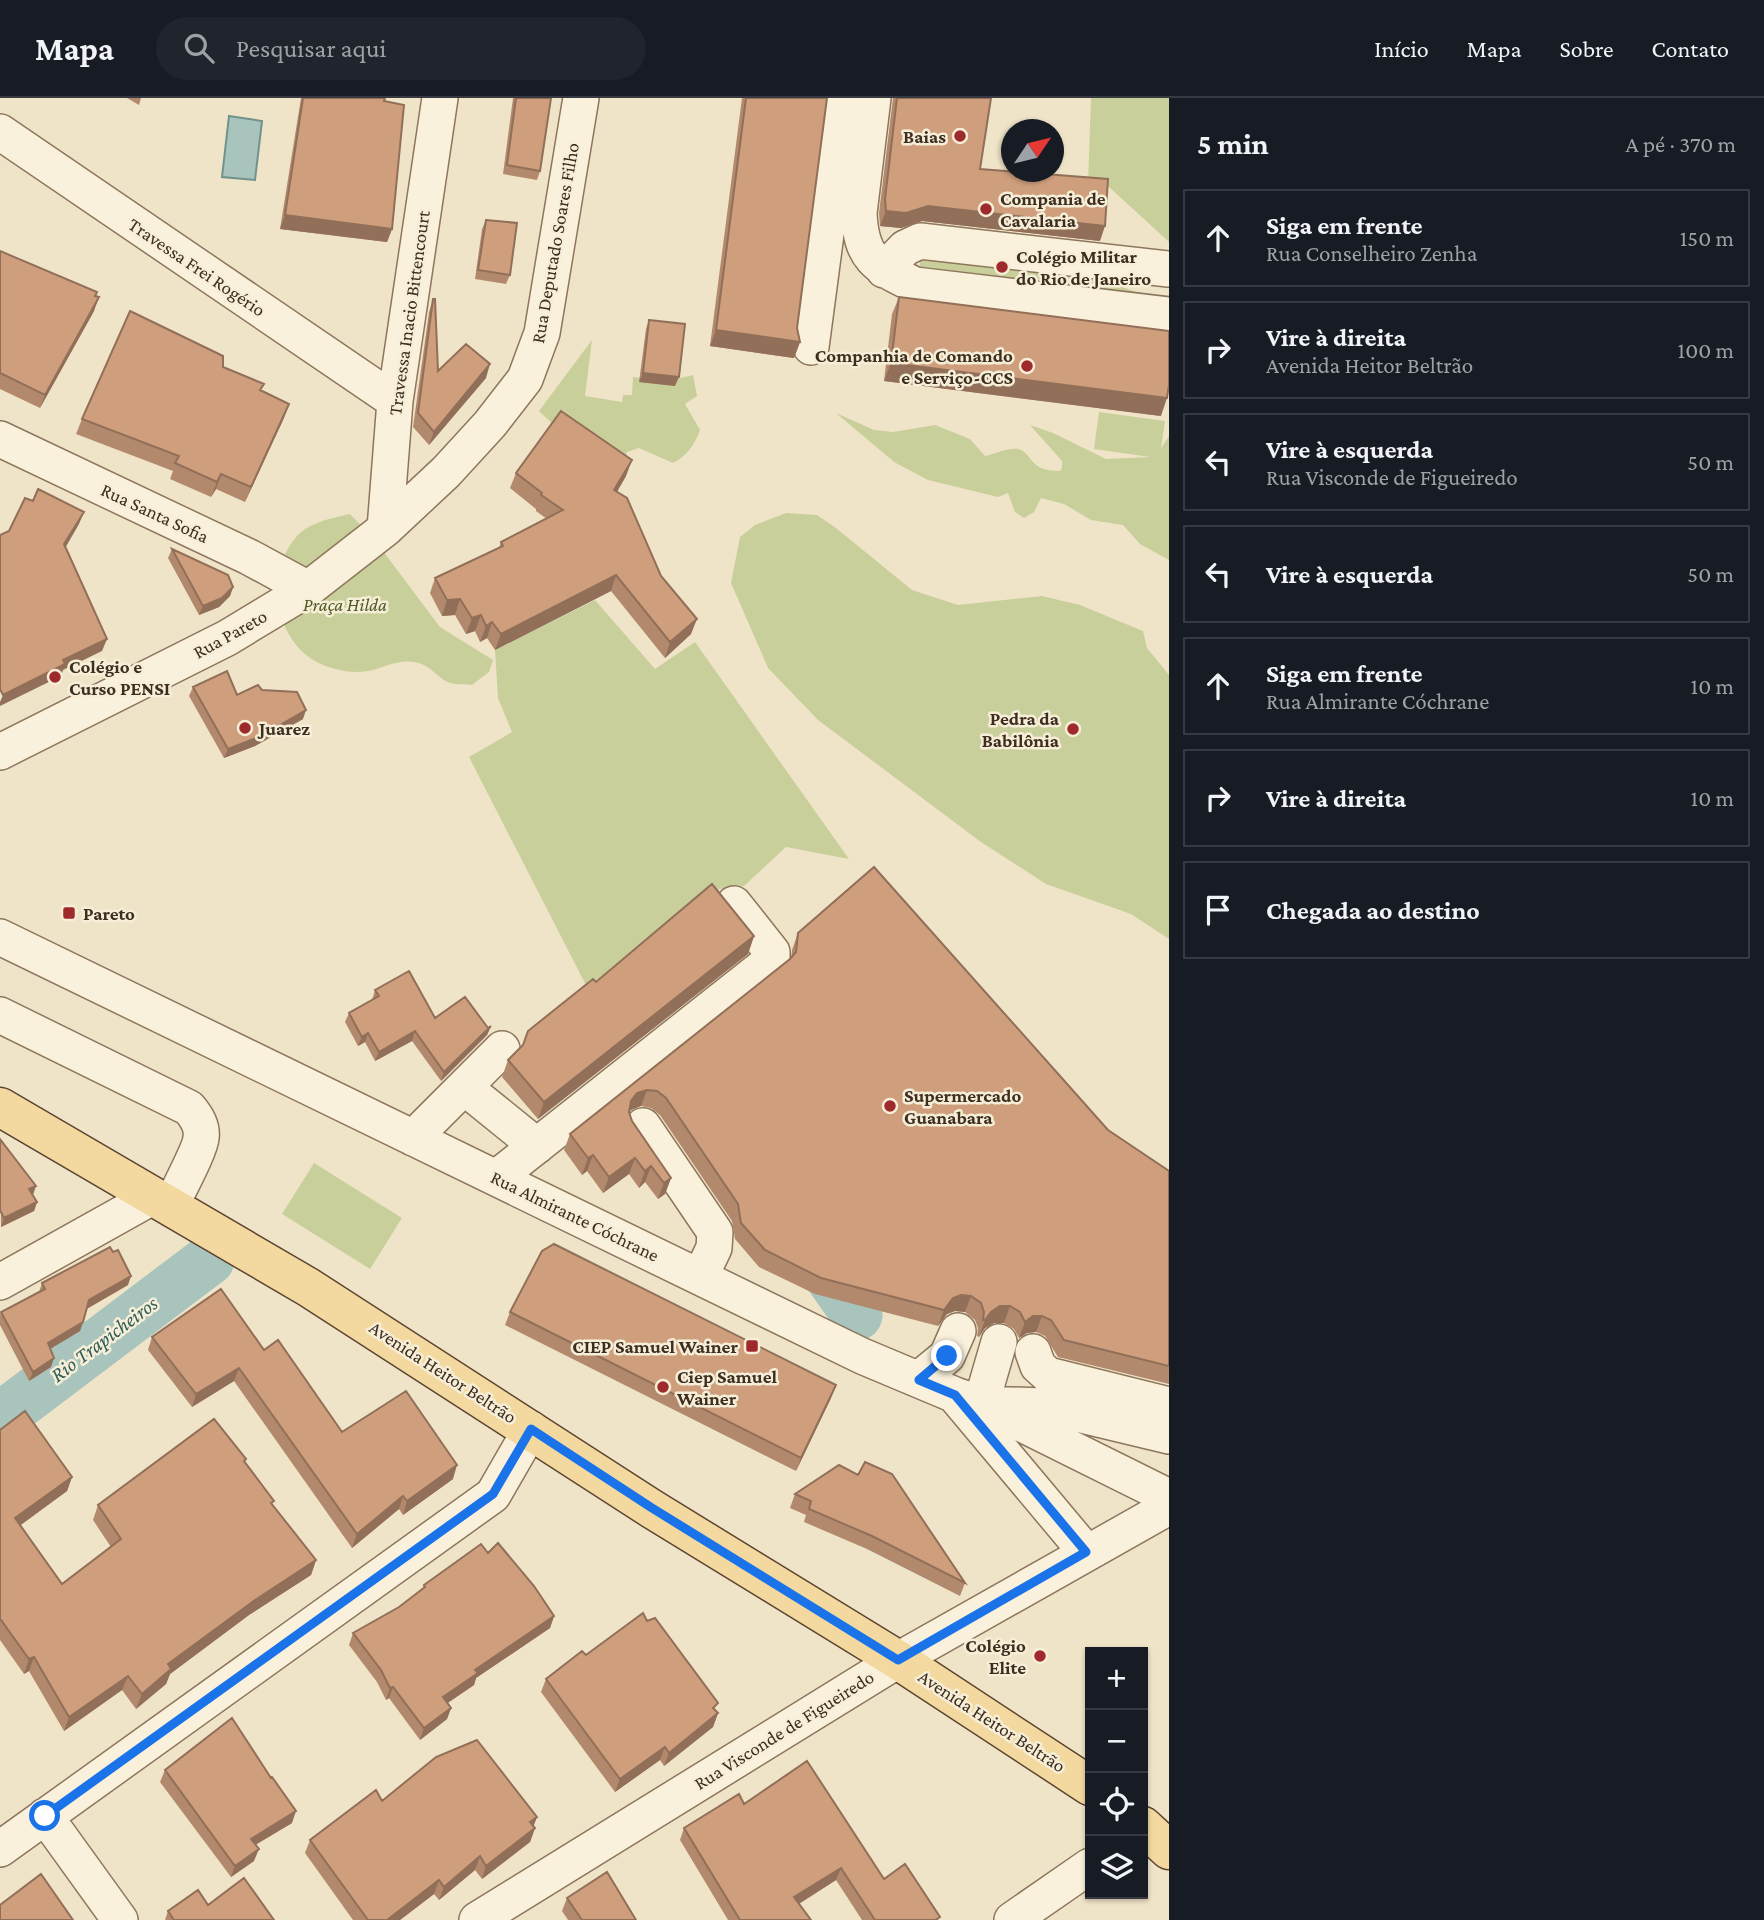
<!DOCTYPE html>
<html lang="pt">
<head>
<meta charset="utf-8">
<style>
	body { margin:0; font-family:"Crimson Pro",serif; background:#20242c; color:#f1f3f6 }
	.controls { position:absolute; right:21px; bottom:21px; display:grid; overflow:hidden; border-radius:0px; box-shadow:0 2px 5px #0004 }
	.controls button { width:63px; height:63px; display:grid; place-items:center; padding:0; border:0; border-bottom:2px solid #363941; background:#171b24; color:#f1f3f6; font:35px sans-serif }
	.compass { position:absolute; left:1001px; top:21px; width:63px; height:63px; border-radius:50%; background:#171b24; box-shadow:0 2px 5px #0004; rotate:55deg }
	.stop { position:absolute; width:21px; height:21px; margin:-16px; border:5px solid #1a73e8; border-radius:50%; background:#fff }
	.stop.end { background:#1a73e8; border-color:#fff; box-shadow:0 2px 7px #0008 }
	.list { margin:0; padding:0; list-style:none }
	h2 { display:flex; justify-content:space-between; align-items:center; height:91px; margin:0; padding:0 28px; font-size:30px }
	h2 small { font-size:23px; font-weight:400; color:#9ea1a6 }
	.list li { display:grid; grid-template-columns:46px 1fr auto; gap:21px; align-items:center; box-sizing:border-box; height:98px; margin:0 14px 14px; padding:0 14px; border:2px solid #363941; border-radius:0px }
	.list b { display:block; font-size:26px; white-space:nowrap }
	.list p { margin:0; font-size:23px; white-space:nowrap; color:#9ea1a6 }
	.list em { font-size:23px; font-style:normal; color:#9ea1a6 }
	.icon { flex:none; width:38px; height:38px; fill:none; stroke:currentColor; stroke-width:2; stroke-linecap:round; stroke-linejoin:round }
	.map { position:relative; flex:none; width:1169px; height:1822px; overflow:hidden }
	header { display:flex; align-items:center; gap:42px; box-sizing:border-box; height:98px; padding:0 35px; background:#171b24; border-bottom:2px solid #363941 }
	header strong { font-size:33px }
	nav { display:flex; gap:38px; margin-inline-start:auto; font-size:24px }
	.search { width:490px; height:63px; background:#20242c; display:flex; align-items:center; gap:18px; box-sizing:border-box; padding:0 24px; border-radius:38px; color:#9ea1a6; font-size:26px }
	main { display:flex }
	aside { flex:1; background:#171b24 }
	.map>svg:first-child { display:block }
</style>
</head>
<body>
<header>
<strong>Mapa</strong>
<div class="search"><svg class="icon" aria-label="search" viewBox="0 0 24 24"><circle cx="10" cy="10" r="6"/><path d="M15 15l6 6"/></svg>Pesquisar aqui</div>
<nav><a>Início</a><a>Mapa</a><a>Sobre</a><a>Contato</a></nav>
</header>
<main>
<div class="map">
<svg width="1169" height="1822" viewBox="0 0 1169 1822">
	<rect width="100%" height="100%" fill="#f0e4c8"/>
	<!-- green -->
	<path fill="#c9cf9b" d="M1091 0H1169V144L1109 89 1088 87Z
		M920 156 1067 164 1122 189 1164 203 920 193Z
		M592 242 585 298 622 304 623 297H632L633 279 640 280V284L675 288 676 281 693 277 697 298 685 306 700 332C695 346 687 358 673 365L639 350 627 354 621 370 555 328 539 313Z
		M1099 314 1165 323 1161 350 1169 338V462L1140 446 1123 427 1091 422 1064 406 1041 400 1034 414 1024 420 1015 414 1008 395 998 399 928 382 894 364 836 315 874 332 893 334 935 327 970 341 985 358C994 356 1009 349 1018 351 1034 355 1027 373 1060 373L1062 370V363L1030 327 1053 335 1106 361 1150 359 1094 351Z
		M786 415 817 417 836 430 912 492 958 507 1042 498 1080 507 1143 533 1147 550 1169 577V841L1131 816 1046 786 981 744 818 622 768 570 731 485 740 439 755 427Z
		M350 416 374 441 440 529 493 562 489 574 472 587C466 586 456 587 450 585 437 580 430 566 414 564 397 561 384 570 368 573 352 576 335 572 321 566 274 546 264 474 297 438 310 424 333 420 350 416Z
		M595 502 655 571 695 544 849 761 786 749 744 788 706 793 590 895 469 659 512 634 498 600 495 552Z
		M314 1065 402 1120 370 1171 282 1116Z"/>
	<!-- water -->
	<path fill="#a9c4bc" stroke="#6f938a" stroke-width="2" d="M229 18 262 23 255 82 222 79Z"/>
	<g fill="none" stroke-linecap="round" stroke-linejoin="round">
		<!-- river -->
		<path stroke="#a9c4bc" stroke-width="51" d="M810 1150 857 1217
			M0 1320 209 1162"/>
		<defs>
			<path id="minor" d="M873 0 859 115C861 161 876 168 915 187L1169 217
				M0 34 395 303
				M884 172 905 150 920 143 1169 171
				M811 249 844 0
				M0 341 249 459 308 491
				M385 431 395 303 440 0
				M0 654 227 540 308 491 385 431 446 374 490 326 525 281 542 235 581 0
				M0 839 862 1258 955 1297 981 1306 1044 1308 1169 1338
				M0 917 189 1010C196 1018 203 1028 201 1040 200 1052 177 1094 171 1108
				M464 989 537 1048
				M643 1028 715 1134 714 1150 700 1179
				M413 1040 502 951
				M496 1080 772 862V854L734 806
				M0 1184 154 1098
				M1033 1254 1038 1268 1048 1277 1169 1307
				M919 1281 947 1258 958 1233
				M957 1300 1086 1454
				M981 1306 999 1244
				M994 1312 1169 1399
				M45 1718 120 1822
				M0 1751 493 1397 531 1331
				M477 1822 898 1562 1169 1409
				M1012 1822 1090 1768"/>
			<path id="major" d="M0 1009 308 1189 652 1411 898 1562 1090 1688
				M1143 1728 1169 1752"/>
		</defs>
		<!-- minor casing -->
		<use href="#minor" stroke="#8d765c" stroke-width="38"/>
		<!-- major casing -->
		<use href="#major" stroke="#5b4430" stroke-width="41"/>
		<!-- minor -->
		<use href="#minor" stroke="#faf1dc" stroke-width="35"/>
		<!-- major -->
		<use href="#major" stroke="#f3d9a0" stroke-width="38"/>
	</g>
	<!-- wall -->
	<path fill="#b2896c" d="M127 0H141L139 7Z
		M301 0H385L392 131 387 144 280 131Z
		M513 0H551L540 73 537 82 503 76Z
		M742 0H827L797 230 800 244 794 260 710 248Z
		M893 0H991L980 71 1100 143 922 123 901 130 880 128 879 115Z
		M486 122 510 177 506 186 475 181 482 131Z
		M0 153 95 198 94 213 40 310 0 291Z
		M899 199 1161 318 884 283 892 216Z
		M433 201 438 273 486 280 429 347 413 329 429 214Z
		M649 222 675 288 639 284 646 231Z
		M223 269 261 292 289 306 283 322 245 404 216 391 211 399 170 381 173 373 76 336 82 321Z
		M516 375 626 378 617 393 691 536 665 560 611 493 495 552 487 540 480 544 475 533 466 536 455 517 442 518 430 495 435 480 499 450 501 444 547 421 536 413V411L510 390Z
		M172 451 233 489 230 498 219 509 199 517 168 460Z
		M193 589 237 597 262 592 303 621 255 648 224 660 189 598Z
		M798 835 1108 1032 1169 1073V1286L1058 1259 1045 1238 1036 1234 1027 1235 1019 1240 1014 1231 1004 1225H994L985 1230 979 1239 977 1238 978 1230 975 1222 965 1214 955 1213 947 1216 938 1228 815 1196 759 1169 735 1141 732 1123 660 1017 651 1010 641 1008 631 1012 629 1014 632 1023 671 1080 665 1096 658 1101 645 1084 639 1090 629 1076 603 1095 587 1073 582 1077 564 1052 570 1036 791 861 792 852Z
		M754 838 748 856 538 1021 502 979 508 962 523 948 596 884Z
		M375 892 435 920 488 930 491 928 487 937 441 983 412 943 375 963 365 944 358 948 345 924 349 915 372 902Z
		M0 1041 37 1104 34 1113 1 1129Z
		M42 1185 128 1187 87 1211 80 1233 50 1251 51 1269 29 1283 0 1227V1217L1 1214 39 1194Z
		M510 1214 831 1300 796 1373 505 1227Z
		M152 1239 264 1252 342 1334 453 1381 403 1417 399 1411 352 1450 234 1283 192 1309 148 1252Z
		M0 1332 72 1379 67 1393 20 1427 62 1486 111 1449 93 1422 98 1407 245 1364 272 1406 316 1462 311 1477 249 1517 170 1576 166 1586 136 1611 122 1592 64 1633 29 1573 24 1576 0 1542Z
		M839 1367 965 1485 960 1498 867 1451 804 1424 806 1417 790 1410 795 1396Z
		M488 1455 554 1518 550 1530 476 1580 474 1587 447 1605 451 1610 447 1621 420 1642 389 1600 386 1602 377 1584 349 1547 353 1535 399 1509 422 1492 424 1487Z
		M647 1523 718 1615 713 1629 664 1668 660 1662 615 1694 541 1594 546 1581Z
		M165 1672 271 1680 292 1725 255 1747 254 1763 231 1779 160 1684Z
		M382 1703 537 1719 533 1728 535 1730 530 1744 482 1781 475 1772 439 1802 434 1796 400 1822H353L305 1755 310 1742Z
		M744 1706 884 1781 939 1822H862L836 1782 799 1806 811 1822H728L680 1742 684 1730Z
		M567 1800 636 1822H568L562 1813Z
		M208 1807 274 1822H165L168 1813Z"/>
	<!-- shaded-wall -->
	<path fill="#916f58" d="M928 108 1105 128 1100 143 922 123 901 130 880 128 886 113Z
		M285 117 392 131 387 144 280 131Z
		M99 199 94 213 40 310 45 297Z
		M716 232 800 244 794 260 710 248Z
		M891 265 1167 300 1161 318 884 283Z
		M490 266 486 280 429 347 434 334Z
		M643 275 679 279 675 288 639 284Z
		M289 306 283 322 245 404 251 389Z
		M632 362 626 378 609 408 614 392Z
		M221 376 216 391 211 399 217 384Z
		M84 414 79 426 60 459 64 446Z
		M616 477 611 493 495 552 501 536Z
		M233 489 230 498 219 509 199 517 203 508Z
		M460 501 455 517 442 518 447 502Z
		M481 517 475 533 466 536 472 520Z
		M697 521 691 536 665 560 670 544Z
		M492 524 487 540 480 544 486 528Z
		M107 541 102 553 63 572 61 578 0 608V604L3 597 63 562Z
		M306 612 303 621 255 648 224 660 228 651Z
		M754 838 748 856 538 1021 544 1004Z
		M491 928 487 937 441 983 444 974Z
		M415 933 412 943 375 963 379 954Z
		M368 935 365 944 358 948 362 939Z
		M647 992 641 1008 631 1012 625 1020 631 1003 637 995Z
		M593 1057 587 1073 582 1077 588 1060Z
		M635 1060 629 1076 603 1095 609 1079Z
		M651 1068 645 1084 639 1090 645 1073Z
		M671 1080 665 1096 658 1101 664 1085Z
		M36 1088 33 1097 29 1091Z
		M37 1104 34 1113 1 1129 4 1120Z
		M131 1178 128 1187 86 1211 89 1202Z
		M961 1197 971 1198 965 1214 955 1213 947 1216 938 1228 944 1212 953 1200Z
		M1000 1208H1010L1004 1225H994L985 1230 979 1239 985 1222 991 1214Z
		M1033 1218H1042L1036 1234 1027 1235 1019 1240 1025 1224Z
		M83 1224 80 1233 45 1254 48 1245Z
		M54 1260 51 1269 29 1283 33 1274Z
		M239 1270 234 1283 192 1309 196 1296Z
		M836 1287 831 1300 796 1373 801 1360Z
		M457 1367 453 1381 403 1417 407 1403Z
		M72 1379 67 1393 10 1435 15 1420Z
		M403 1398 399 1411 352 1450 357 1436Z
		M316 1462 311 1477 249 1517 170 1576 166 1586 136 1611 142 1596 168 1566 255 1502Z
		M554 1518 550 1530 476 1580 474 1587 439 1611 443 1599 475 1572Z
		M34 1559 29 1573 24 1576 29 1561Z
		M128 1578 122 1592 64 1633 69 1619Z
		M393 1589 389 1600 386 1602 390 1590Z
		M451 1610 447 1621 420 1642 424 1630Z
		M718 1615 713 1629 664 1668 669 1655Z
		M665 1649 660 1662 615 1694 620 1681Z
		M296 1713 292 1725 247 1752 251 1741Z
		M537 1719 532 1732 530 1724Z
		M535 1730 530 1744 482 1781 486 1768Z
		M259 1751 254 1763 231 1779 235 1768Z
		M480 1758 475 1772 439 1802 444 1789Z
		M841 1770 836 1782 789 1812 794 1799Z
		M439 1782 434 1796 400 1822H387Z"/>
	<!-- building -->
	<path fill="#cf9f7d" stroke="#916f58" stroke-width="2" d="M303 0H385L384 3 404 7 392 131 285 117Z
		M516 0H551L540 73 507 67Z
		M746 0H827L797 230 800 244 716 232Z
		M897 0H991L980 71 1108 81 1105 128 928 108 906 115 886 113 885 101Z
		M486 122 517 125 510 177 478 172Z
		M0 153 97 194 95 198 99 199 45 297 0 275Z
		M899 199 1169 233V287L1167 300 891 265Z
		M433 201H435L438 273 466 246 490 266 434 334 418 315Z
		M130 213 223 258V269L264 286 260 292 289 306 251 389 221 376 217 384 175 365 179 358 82 321Z
		M649 222 685 226 679 279 643 275Z
		M561 313 632 362 614 392 627 400 661 478 697 521 670 544 616 477 501 536 492 524 486 528 481 517 472 520 460 501 447 502 435 480 503 448 501 444 563 412 541 397 542 395 516 375Z
		M38 391 84 414 64 446 107 541 63 562 65 566 3 597 0 591V437L9 433 25 400 33 403Z
		M172 451 228 477 233 489 222 500 203 508Z
		M227 573 237 597 258 587 262 592 297 594 306 612 259 639 228 651 193 589Z
		M874 769 1108 1032 1169 1073V1268L1064 1242 1051 1222 1042 1218H1033L1025 1224 1020 1214 1010 1208H1000L991 1214 985 1222H983L984 1214 981 1205 971 1198 961 1197 953 1200 944 1212 821 1180 765 1152 741 1125 738 1106 666 1000 657 993 647 992 637 995 631 1003 629 1014 632 1023 671 1080 664 1085 651 1068 645 1073 635 1060 609 1079 593 1057 588 1060 570 1036 790 861 796 854 798 835Z
		M712 786 754 838 544 1004 508 962 523 947 528 933 593 881 596 884Z
		M409 873 435 920 465 899 488 930 491 928 444 974 415 933 379 954 368 935 362 939 349 915 379 898 375 892Z
		M0 1041 36 1088 29 1091 37 1104 4 1120 0 1112Z
		M554 1146 836 1287 801 1360 510 1214 542 1153Z
		M110 1149 113 1154 118 1152 131 1178 89 1202 83 1224 48 1245 54 1260 33 1274 1 1214 45 1191 42 1185Z
		M221 1191 264 1252 278 1242 342 1334 406 1293 457 1367 407 1403 403 1398 357 1436 239 1270 196 1296 152 1239Z
		M25 1313 72 1379 15 1420 62 1486 121 1441 98 1407 214 1321 246 1361 244 1363 274 1403 271 1405 316 1462 255 1502 168 1566 171 1571 142 1596 128 1578 69 1619 34 1559 29 1561 1 1522H0V1332Z
		M865 1364 892 1376 965 1485 872 1438 809 1411 811 1403 795 1396 839 1367 858 1377Z
		M498 1445 534 1488 554 1518 475 1572 478 1575 443 1599 451 1610 424 1630 393 1589 390 1590 381 1572 353 1535 399 1509 425 1489 424 1487 481 1446 488 1455Z
		M643 1515 647 1523 655 1520 718 1605 713 1610 718 1615 669 1655 665 1649 620 1681 546 1581 582 1553 586 1557Z
		M232 1620 271 1680 272 1679 296 1713 251 1741 259 1751 235 1768 165 1672Z
		M477 1642 537 1719 530 1724 535 1730 486 1768 480 1758 444 1789 439 1782 387 1822H368L310 1742 376 1692 382 1703 436 1659Z
		M807 1663 884 1781 905 1766 940 1819 935 1822H875L841 1770 794 1799 811 1822H740L684 1730 739 1696 744 1706Z
		M607 1774 636 1822H582L567 1800Z
		M41 1776 73 1822H0V1807Z
		M244 1780 274 1822H174L168 1813 198 1792 208 1807Z"/>
	<g fill="none" stroke-linecap="round" stroke-linejoin="round">
		<!-- route -->
		<path stroke="#1a73e8" stroke-width="9" d="M45 1718 493 1396 531 1331 652 1410 898 1562 1086 1454 955 1297 919 1282 947 1258"/>
	</g>
	<!-- markers -->
	<g fill="#9e2a2b" stroke="#f7eed8" stroke-width="2.5">
		<circle cx="960" cy="38" r="7"/>
		<circle cx="986" cy="111" r="7"/>
		<circle cx="1002" cy="169" r="7"/>
		<circle cx="1027" cy="268" r="7"/>
		<circle cx="55" cy="579" r="7"/>
		<circle cx="245" cy="630" r="7"/>
		<circle cx="1073" cy="631" r="7"/>
		<rect x="62" y="808" width="14" height="14" rx="3.5"/>
		<circle cx="890" cy="1008" r="7"/>
		<rect x="745" y="1241" width="14" height="14" rx="3.5"/>
		<circle cx="663" cy="1289" r="7"/>
		<circle cx="1040" cy="1558" r="7"/>
	</g>
	<g text-anchor="middle" dominant-baseline="central" stroke-width="5" stroke-linejoin="round" paint-order="stroke">
		<!-- poi labels -->
		<g font-size="19" font-weight="bold" fill="#3d2e20" stroke="#f7eed8" text-anchor="start">
			<text x="946" y="38" text-anchor="end">Baias</text>
			<text x="1000" y="100">Compania de<tspan x="1000" dy="22">Cavalaria</tspan></text>
			<text x="1016" y="158">Colégio Militar<tspan x="1016" dy="22">do Rio de Janeiro</tspan></text>
			<text x="1013" y="257" text-anchor="end">Companhia de Comando<tspan x="1013" dy="22">e Serviço-CCS</tspan></text>
			<text x="69" y="568">Colégio e<tspan x="69" dy="22">Curso PENSI</tspan></text>
			<text x="1059" y="620" text-anchor="end">Pedra da<tspan x="1059" dy="22">Babilônia</tspan></text>
			<text x="259" y="630">Juarez</text>
			<text x="83" y="815">Pareto</text>
			<text x="904" y="997">Supermercado<tspan x="904" dy="22">Guanabara</tspan></text>
			<text x="738" y="1248" text-anchor="end">CIEP Samuel Wainer</text>
			<text x="677" y="1278">Ciep Samuel<tspan x="677" dy="22">Wainer</tspan></text>
			<text x="1026" y="1547" text-anchor="end">Colégio<tspan x="1026" dy="22">Elite</tspan></text>
		</g>
		<!-- street labels -->
		<g font-size="19" fill="#3d2e20" stroke="#f7eed8">
			<text transform="translate(555 145) rotate(-80)">Rua Deputado Soares Filho</text>
			<text transform="translate(197 169) rotate(34)">Travessa Frei Rogério</text>
			<text transform="translate(409 215) rotate(-82)">Travessa Inacio Bittencourt</text>
			<text transform="translate(155 415) rotate(25)">Rua Santa Sofia</text>
			<text transform="translate(230 536) rotate(-29)">Rua Pareto</text>
			<text transform="translate(575 1118) rotate(26)">Rua Almirante Cóchrane</text>
			<text transform="translate(443 1274) rotate(33)">Avenida Heitor Beltrão</text>
			<text transform="translate(992 1623) rotate(33)">Avenida Heitor Beltrão</text>
			<text transform="translate(784 1632) rotate(-32)">Rua Visconde de Figueiredo</text>
		</g>
		<!-- park labels -->
		<g font-size="19" font-style="italic" fill="#4d5a26" stroke="#f7eed8">
			<text x="345" y="506">Praça Hilda</text>
		</g>
		<!-- water labels -->
		<g font-size="21" font-style="italic" fill="#2f5d5a" stroke="#f7eed8">
			<text transform="translate(104 1241) rotate(-37)">Rio Trapicheiros</text>
		</g>
	</g>
</svg>
<div class="controls">
<button>+</button>
<button>−</button>
<button><svg class="icon" aria-label="locate" viewBox="0 0 24 24"><circle cx="12" cy="12" r="6"/><path d="M12 2v4M12 18v4M2 12h4M18 12h4"/></svg></button>
<button><svg class="icon" aria-label="layers" viewBox="0 0 24 24"><path d="M12 4l9 5-9 5-9-5zM3 14l9 5 9-5"/></svg></button>
</div>
<svg class="compass" viewBox="-18 -18 36 36"><path d="M0-13l5 13h-10z" fill="#e53935"/><path d="M0 13l5-13h-10z" fill="#9ea1a6"/></svg>
<div class="stop" style="left:45px;top:1718px"></div>
<div class="stop end" style="left:947px;top:1258px"></div>
</div>
<aside>
<h2>5 min<small>A pé · 370 m</small></h2>
<ul class="list">
<li><svg class="icon" aria-label="ahead" viewBox="0 0 24 24"><path d="M12 20V5M6 11l6-6 6 6"/></svg><div><b>Siga em frente</b><p>Rua Conselheiro Zenha</p></div><em>150 m</em></li>
<li><svg class="icon" aria-label="right" viewBox="0 0 24 24"><path d="M7 20v-9h11M14 6l5 5-5 5"/></svg><div><b>Vire à direita</b><p>Avenida Heitor Beltrão</p></div><em>100 m</em></li>
<li><svg class="icon" aria-label="left" viewBox="0 0 24 24"><path d="M17 20v-9H6M10 6l-5 5 5 5"/></svg><div><b>Vire à esquerda</b><p>Rua Visconde de Figueiredo</p></div><em>50 m</em></li>
<li><svg class="icon" aria-label="left" viewBox="0 0 24 24"><path d="M17 20v-9H6M10 6l-5 5 5 5"/></svg><div><b>Vire à esquerda</b></div><em>50 m</em></li>
<li><svg class="icon" aria-label="ahead" viewBox="0 0 24 24"><path d="M12 20V5M6 11l6-6 6 6"/></svg><div><b>Siga em frente</b><p>Rua Almirante Cóchrane</p></div><em>10 m</em></li>
<li><svg class="icon" aria-label="right" viewBox="0 0 24 24"><path d="M7 20v-9h11M14 6l5 5-5 5"/></svg><div><b>Vire à direita</b></div><em>10 m</em></li>
<li><svg class="icon" aria-label="arrive" viewBox="0 0 24 24"><path d="M6 21V4h12l-3 4 3 4H6"/></svg><div><b>Chegada ao destino</b></div></li>
</ul>
</aside>
</main>
</body>
</html>
